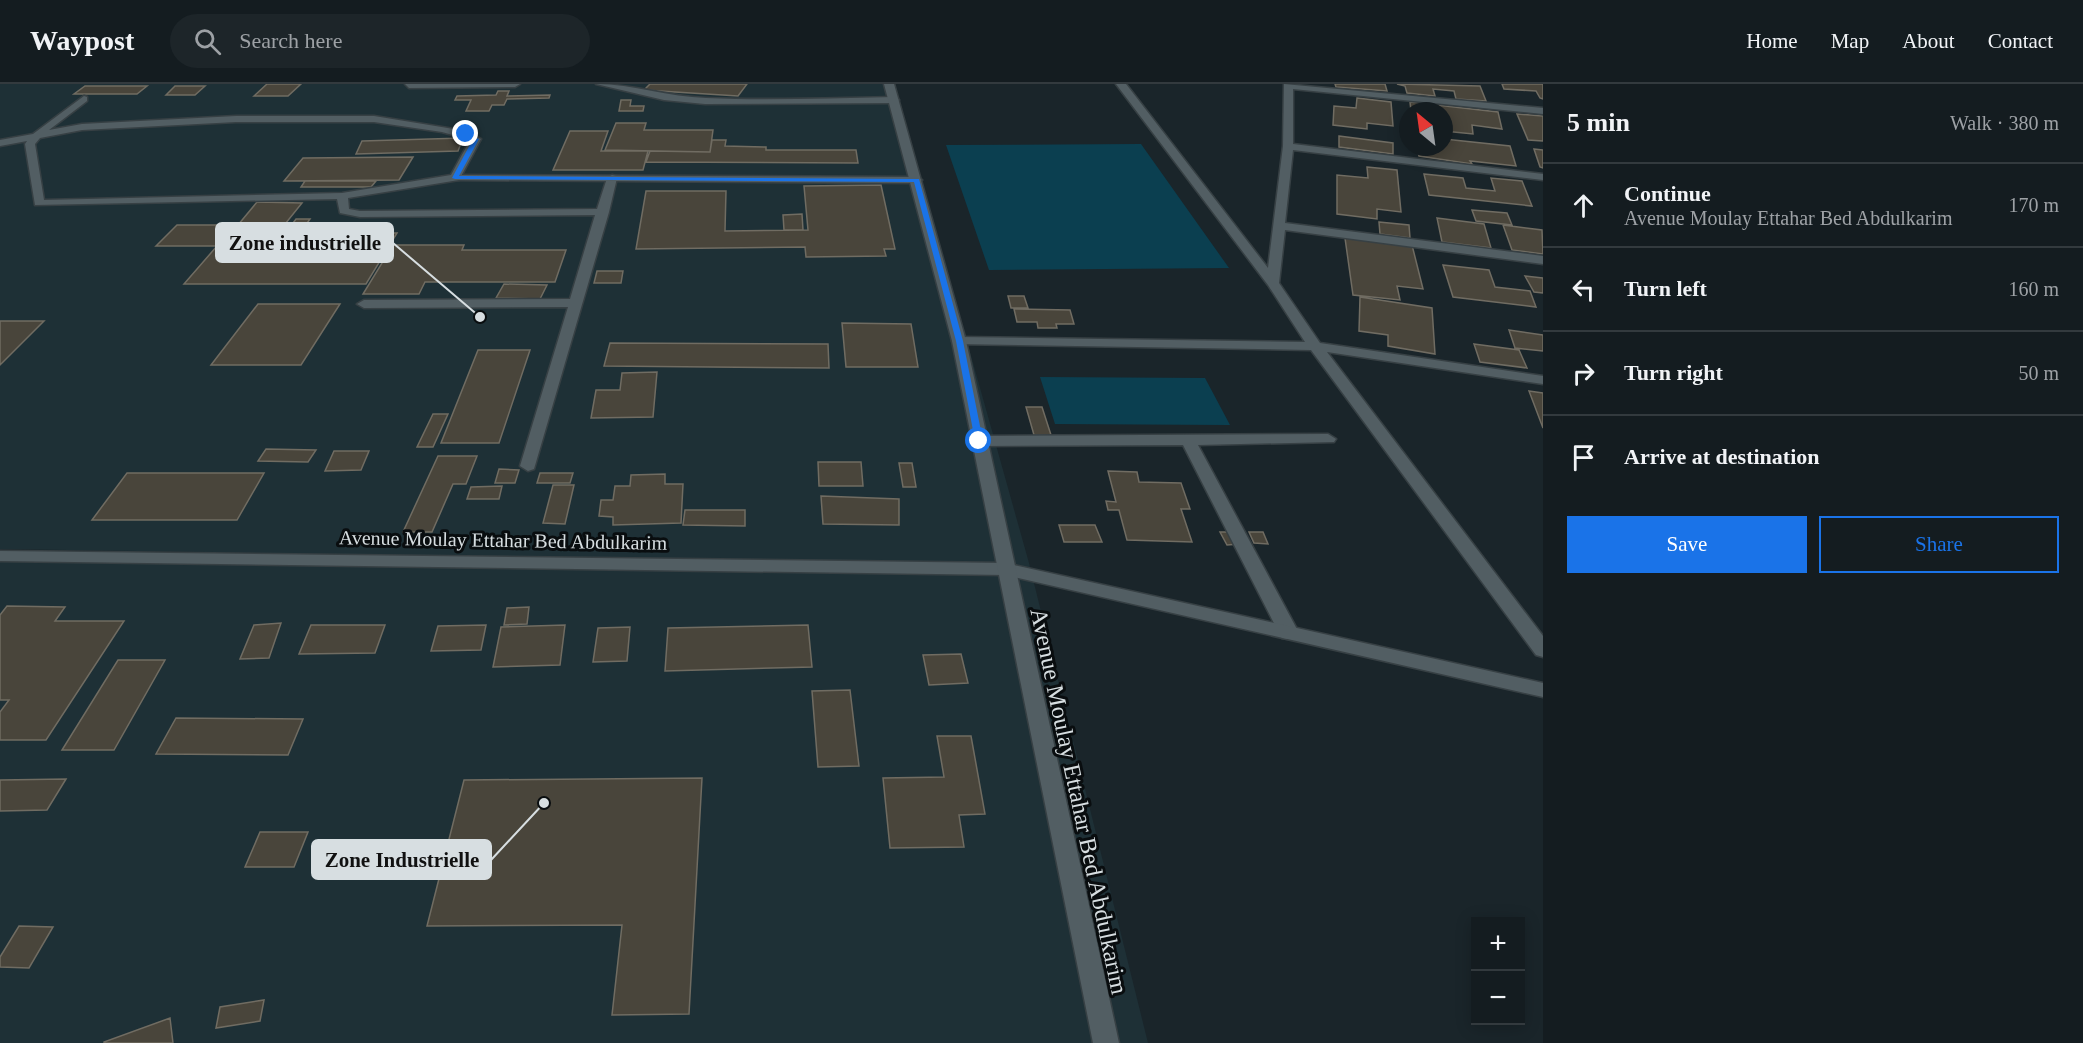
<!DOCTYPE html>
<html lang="en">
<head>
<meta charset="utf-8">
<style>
	body { margin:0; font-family:"Times New Roman",serif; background:#1d2529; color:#f1f3f6 }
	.controls { position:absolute; right:18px; bottom:18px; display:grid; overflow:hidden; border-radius:0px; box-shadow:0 3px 15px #0003 }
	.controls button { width:54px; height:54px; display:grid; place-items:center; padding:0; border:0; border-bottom:2px solid #333a3e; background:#141c20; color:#f1f3f6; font:30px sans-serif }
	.compass { position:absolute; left:1399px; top:18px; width:54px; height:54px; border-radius:50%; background:#141c20; box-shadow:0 3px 15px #0003; rotate:331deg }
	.stop { position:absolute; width:18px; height:18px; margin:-14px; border:4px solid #1a73e8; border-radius:50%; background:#fff }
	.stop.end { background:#1a73e8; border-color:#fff; box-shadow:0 2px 6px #0008 }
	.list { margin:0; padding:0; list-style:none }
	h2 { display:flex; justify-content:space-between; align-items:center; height:78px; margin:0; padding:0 24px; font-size:26px }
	h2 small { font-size:20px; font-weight:400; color:#9da1a5 }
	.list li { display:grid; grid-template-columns:39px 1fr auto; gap:18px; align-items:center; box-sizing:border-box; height:84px; padding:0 24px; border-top:2px solid #333a3e }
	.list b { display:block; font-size:22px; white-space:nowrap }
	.list p { margin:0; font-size:20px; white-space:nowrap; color:#9da1a5 }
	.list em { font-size:20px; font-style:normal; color:#9da1a5 }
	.actions { display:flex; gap:12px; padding:18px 24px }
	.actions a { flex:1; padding:14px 0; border:2px solid #1a73e8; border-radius:0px; text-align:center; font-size:21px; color:#1a73e8 }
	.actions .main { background:#1a73e8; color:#fff }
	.icon { flex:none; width:33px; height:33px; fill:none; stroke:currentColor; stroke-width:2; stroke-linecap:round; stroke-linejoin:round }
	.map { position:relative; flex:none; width:1543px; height:959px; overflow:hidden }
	header { display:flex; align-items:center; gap:36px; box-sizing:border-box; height:84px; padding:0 30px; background:#141c20; border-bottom:2px solid #333a3e }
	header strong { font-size:28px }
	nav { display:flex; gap:33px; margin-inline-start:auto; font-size:21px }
	.search { width:420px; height:54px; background:#1d2529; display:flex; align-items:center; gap:15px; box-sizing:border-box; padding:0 21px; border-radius:33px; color:#9da1a5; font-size:22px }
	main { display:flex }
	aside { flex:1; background:#141c20 }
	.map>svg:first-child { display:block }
</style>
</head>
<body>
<header>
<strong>Waypost</strong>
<div class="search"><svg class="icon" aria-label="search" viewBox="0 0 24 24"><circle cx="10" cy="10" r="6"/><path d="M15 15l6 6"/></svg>Search here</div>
<nav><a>Home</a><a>Map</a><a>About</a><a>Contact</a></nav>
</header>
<main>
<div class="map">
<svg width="1543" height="959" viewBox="0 0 1543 959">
	<rect width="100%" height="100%" fill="#1a252a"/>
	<!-- built -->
	<path fill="#1e3036" d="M0 0H895L1029 479 1148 959H0V472L900 478 0 465Z"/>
	<!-- green -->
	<path fill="#0b3f50" d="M1141 60 1229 184 989 186 946 61Z
		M1040 293 1205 294 1230 341 1055 340Z"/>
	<!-- building -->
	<path fill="#49453b" stroke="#706c62" stroke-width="1.5" d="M267 0H301L288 12H254Z
		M650 0H747L738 12 644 6Z
		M1335 0H1385L1387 7 1336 3Z
		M1397 0 1480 2 1486 17 1456 15 1454 7 1433 5 1435 12 1407 9 1405 2Z
		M1502 0H1543V15L1540 14 1536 7 1504 5Z
		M85 2H147L137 10H74Z
		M175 2H205L195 11H166Z
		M498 7H509L507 12 550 11 549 14 507 15 504 21H492L489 27H466L471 16H455L457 12 496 11Z
		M1357 14 1391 18 1393 42 1367 39V45L1333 41 1334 22 1356 24Z
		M621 16H631L630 22H644L643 27H619Z
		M1410 18 1498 28 1502 45 1472 41 1473 50 1444 47V27H1411Z
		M1517 30 1543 32V57L1528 56Z
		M616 39H646L644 46H713L710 68 605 66Z
		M570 47H608L601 67H648L643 86H553Z
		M1339 52 1393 59V70L1339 63Z
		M463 54 458 67 356 70 362 57Z
		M1444 55 1510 62 1516 82 1470 77 1472 80 1419 72 1417 63H1444Z
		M712 56H726L725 62 766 63V66H856L858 79 646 78 650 67 710 68Z
		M1534 65 1543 66V84L1540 83Z
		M413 73 399 96 284 97 303 74Z
		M1367 83 1397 86 1401 128 1377 125V135L1337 130V91L1368 94Z
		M1424 90 1463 94 1466 104 1495 107 1491 94 1522 97 1532 122 1429 111Z
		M305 97H376L371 103H301Z
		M881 101 895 165H884L886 172 806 173 805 163 636 165 646 107H726L725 147 808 146 804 102Z
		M257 118 302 119 269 160 324 161 332 149H397L366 200H184L217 162H156L177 141H238Z
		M1472 126 1507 129 1512 141 1476 137Z
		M802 130 803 146H784L783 131Z
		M1437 134 1484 140 1491 164 1442 158Z
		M296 135H310L300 149 285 150Z
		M1379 138 1409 141 1410 154 1380 150Z
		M1503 141 1542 146 1543 170 1512 166Z
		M1345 154 1412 161 1423 205 1397 202 1400 216 1353 211Z
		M393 161H464L462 166H566L555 198H425L419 210H363Z
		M1443 181 1489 186 1495 203 1530 207 1536 223 1453 213Z
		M597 187H623L621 199H594Z
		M1525 192 1543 194V209L1534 208Z
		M504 200 547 201 540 215 496 214Z
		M1008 212H1024L1028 224H1011Z
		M1360 213 1432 224 1435 270 1388 262V251L1359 247Z
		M258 220H340L301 281H211Z
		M1014 225 1070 226 1074 240H1056L1057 244H1038L1037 238H1017Z
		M0 237H44L0 281Z
		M842 239 911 240 918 283H846Z
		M1509 246 1543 251V267L1515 264Z
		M610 259 828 260 829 284 604 282Z
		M1474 260 1519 266 1527 284 1480 278Z
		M478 266H530L499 359H441Z
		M657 288 653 333 591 334 596 306H620L622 289Z
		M1529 307 1543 309V344Z
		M1026 323H1042L1051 351H1034Z
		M433 330H448L433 363H417Z
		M266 365 316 366 308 378 258 377Z
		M334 367H369L361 386 325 387Z
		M438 372H477L466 400H453L432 448H403Z
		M818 378H861L863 402H819Z
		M899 379H912L916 403H903Z
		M499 385 519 386 515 399H495Z
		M1108 387 1137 388 1139 398 1181 399 1190 425H1181L1192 458 1127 456 1119 426H1108L1106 417 1116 418Z
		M127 389H264L237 436H92Z
		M540 389H573L570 399H537Z
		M665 390V400H683L681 439 613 441V433L599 432 601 416H613L615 402H630L631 391Z
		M553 401H574L565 440 543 439Z
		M502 402 499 415H467L471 403Z
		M821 412 899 415V441L823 440Z
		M685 426H745V442L683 441Z
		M1059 441H1095L1102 458H1064Z
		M1220 448H1232L1239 460 1227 461Z
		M1249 448H1263L1268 460 1254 459Z
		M7 522 65 523 55 537H124L46 656H0V628L9 616H0V531Z
		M529 523 527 540 504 541 507 524Z
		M281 539 269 574 240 575 254 541Z
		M311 541H385L375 569 299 570Z
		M486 541 481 566 431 567 438 542Z
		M565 541 560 581 493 583 501 543Z
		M808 541 812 583 665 587 668 544Z
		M630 543 627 577 593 578 598 544Z
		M961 570 968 599 929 601 923 571Z
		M118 576H165L114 666H62Z
		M850 606 859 682 818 683 812 607Z
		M176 634 303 635 288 671 156 670Z
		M937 652H971L985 730 959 731 964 763 890 764 883 694 944 693Z
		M702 694 689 930 612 931 622 841 427 842 464 696Z
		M66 695 47 726 0 727V696Z
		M260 748H308L294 783H245Z
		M19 842 53 843 29 884 0 883V873Z
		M264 916 260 937 216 944 220 923Z
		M170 934 173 959H104V958Z"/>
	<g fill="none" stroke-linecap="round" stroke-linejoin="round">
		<defs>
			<path id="service" d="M405 0H520L515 3 409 4Z
				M596 0C633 0 669 13 706 14 768 17 831 14 894 13L899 16 894 19 705 20 664 16Z
				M84 12 87 13V17L49 46 82 40 236 32H374L466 47 481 55 459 96 348 114 349 125 360 127 597 125 607 94 612 91 616 92 617 94 609 128 534 385 528 387 520 382 568 223 364 224 357 220 364 216 570 215 595 131 360 133 340 129 337 115 35 121 25 60 27 57 0 62V56L33 50ZM236 38H374L442 48 470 56 451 91 342 109 44 116 35 60 40 54 82 46Z
				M1328 350 1336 355 1334 358 1198 361 1299 549 1296 554 1289 555 1282 554 1279 549 1183 361 979 362 971 357 979 352Z"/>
			<path id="minor" d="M1116 0H1126L1268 184 1283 62 1284 0 1543 24V30L1293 5V60L1543 90V96L1293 66 1285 139 1543 172V180L1285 146 1279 199 1320 259 1543 292V300L1327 268 1543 552V573L1536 571 1311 266 954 260 952 257 954 254 959 253 1305 258 1268 201Z
				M455 91 917 93 922 96 917 99 451 96 450 94Z
				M0 467 1005 479 1543 599V613L1005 491 0 477Z"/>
			<path id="tertiary" d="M884 0H894L966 257 1119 959H1093L952 257Z"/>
		</defs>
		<!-- service casing -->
		<use href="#service" stroke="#374044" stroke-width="3"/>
		<!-- minor casing -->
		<use href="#minor" stroke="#374044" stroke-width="3"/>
		<!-- tertiary casing -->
		<use href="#tertiary" stroke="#374044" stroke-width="3"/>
		<!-- service -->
		<use href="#service" fill="#525e63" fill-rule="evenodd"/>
		<!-- minor -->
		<use href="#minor" fill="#525e63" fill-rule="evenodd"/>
		<!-- tertiary -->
		<use href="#tertiary" fill="#525e63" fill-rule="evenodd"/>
	</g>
	<!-- route -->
	<path fill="#1a73e8" d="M464 49 479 55 459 92 919 95 963 257 983 357 979 360 975 357 956 257 914 98 455 95 452 94 473 55Z"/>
	<g text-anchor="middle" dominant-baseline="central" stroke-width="6" stroke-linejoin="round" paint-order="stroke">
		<!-- street labels -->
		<g font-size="20" fill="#d7dee1" stroke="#090d0f">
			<text transform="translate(503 456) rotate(1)">Avenue Moulay Ettahar Bed Abdulkarim</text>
		</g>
		<!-- near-street labels -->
		<g font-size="24" fill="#d7dee1" stroke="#090d0f">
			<text transform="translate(1079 717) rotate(78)">Avenue Moulay Ettahar Bed Abdulkarim</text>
		</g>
	</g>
	<!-- callouts -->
	<path fill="none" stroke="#d7dee1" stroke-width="2" d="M480 233L393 159M544 719L491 776"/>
	<g fill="#d7dee1" stroke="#090d0f" stroke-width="2">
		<circle cx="480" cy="233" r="6"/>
		<circle cx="544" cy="719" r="6"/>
	</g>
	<g fill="#d7dee1" stroke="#d7dee1" stroke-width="2">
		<rect x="216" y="139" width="177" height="39" rx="6"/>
		<rect x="312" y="756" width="179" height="39" rx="6"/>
	</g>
	<g font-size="21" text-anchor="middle" font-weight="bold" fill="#111">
		<text x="305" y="166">Zone industrielle</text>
		<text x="402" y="783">Zone Industrielle</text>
	</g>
</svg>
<div class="controls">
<button>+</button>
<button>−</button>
</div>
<svg class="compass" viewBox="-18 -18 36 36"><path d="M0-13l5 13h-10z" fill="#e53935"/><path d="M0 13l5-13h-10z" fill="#9da1a5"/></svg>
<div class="stop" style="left:979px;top:357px"></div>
<div class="stop end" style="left:466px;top:50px"></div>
</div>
<aside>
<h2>5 min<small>Walk · 380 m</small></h2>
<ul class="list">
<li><svg class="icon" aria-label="ahead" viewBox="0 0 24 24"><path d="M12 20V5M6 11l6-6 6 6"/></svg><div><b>Continue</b><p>Avenue Moulay Ettahar Bed Abdulkarim</p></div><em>170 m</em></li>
<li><svg class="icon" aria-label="left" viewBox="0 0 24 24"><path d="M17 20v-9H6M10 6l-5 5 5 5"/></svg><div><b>Turn left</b></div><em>160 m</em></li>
<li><svg class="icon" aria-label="right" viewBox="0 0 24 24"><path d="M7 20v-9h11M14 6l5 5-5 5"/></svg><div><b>Turn right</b></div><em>50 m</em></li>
<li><svg class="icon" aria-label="arrive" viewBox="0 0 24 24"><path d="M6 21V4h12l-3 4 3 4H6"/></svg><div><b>Arrive at destination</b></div></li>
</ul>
<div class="actions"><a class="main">Save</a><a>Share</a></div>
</aside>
</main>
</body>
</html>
